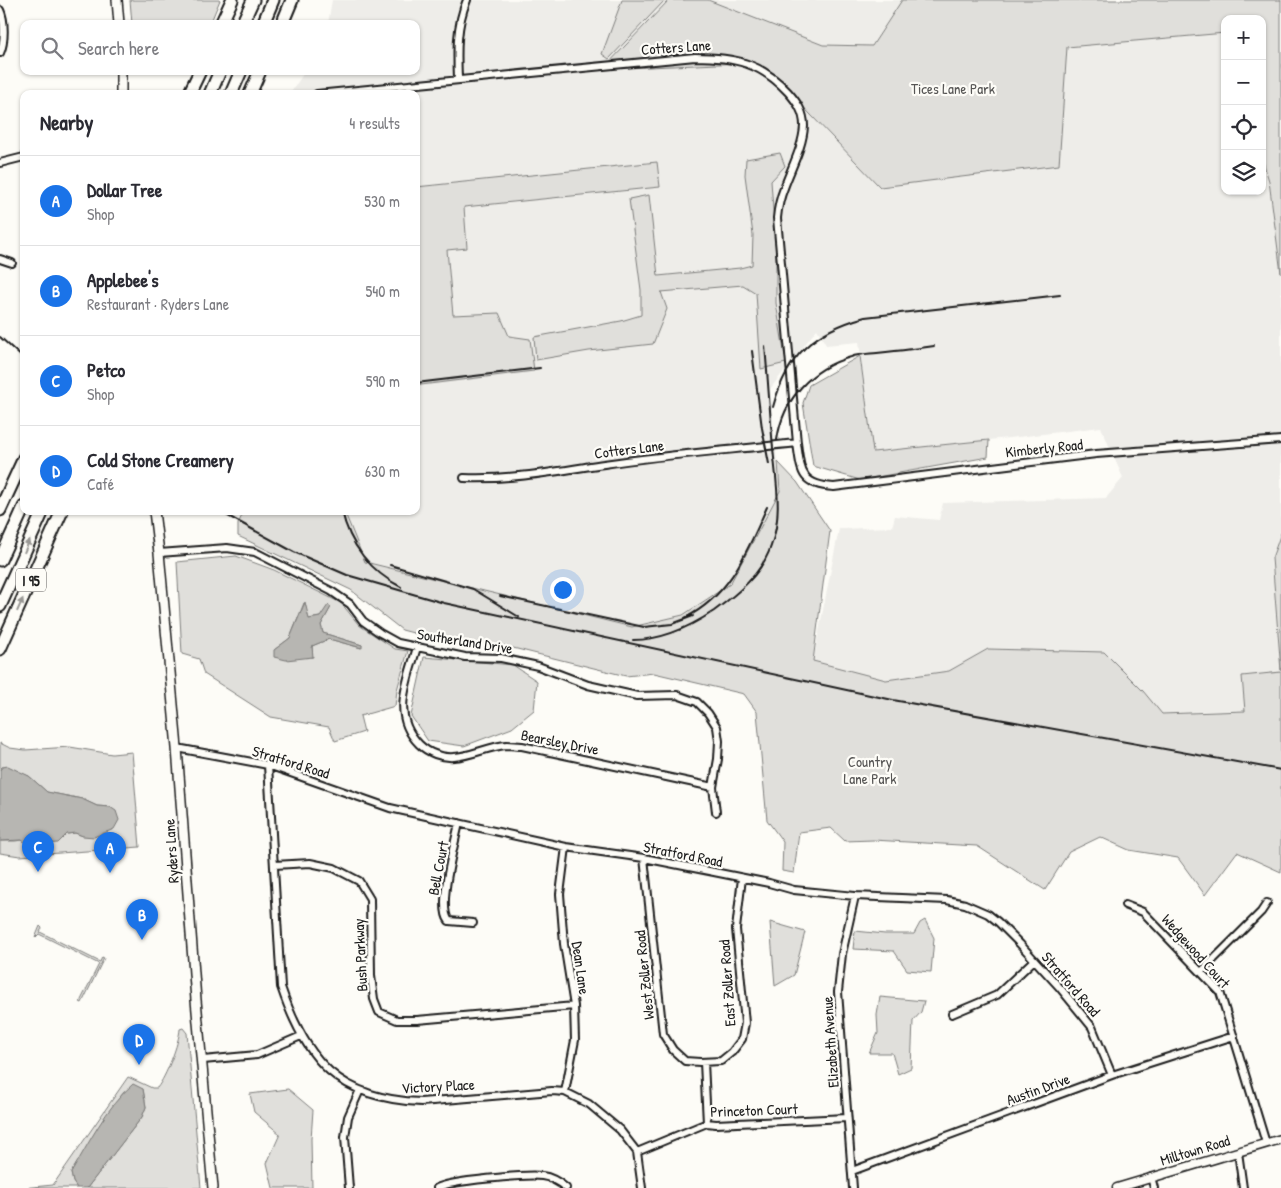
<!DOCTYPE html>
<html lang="en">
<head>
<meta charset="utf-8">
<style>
	body { margin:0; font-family:"Patrick Hand",sans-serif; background:#f7f7f7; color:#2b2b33 }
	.controls { position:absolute; right:15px; top:15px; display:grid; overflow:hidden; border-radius:10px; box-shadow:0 1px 4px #0004 }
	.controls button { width:45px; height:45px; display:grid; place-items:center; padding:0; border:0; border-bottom:1px solid #e1e1e2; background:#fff; color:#2b2b33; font:25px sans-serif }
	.you { position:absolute; left:562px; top:589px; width:18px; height:18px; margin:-12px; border:4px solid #fff; border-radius:50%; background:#1a73e8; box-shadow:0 0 0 8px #1a73e833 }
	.badge { display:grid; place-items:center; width:32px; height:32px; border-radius:50%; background:#1a73e8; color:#fff; font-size:16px; font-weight:700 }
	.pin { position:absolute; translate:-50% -41px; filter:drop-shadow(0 1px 2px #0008) }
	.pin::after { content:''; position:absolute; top:26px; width:18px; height:15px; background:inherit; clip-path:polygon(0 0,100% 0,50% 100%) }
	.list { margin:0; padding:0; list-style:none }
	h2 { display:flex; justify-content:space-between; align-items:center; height:65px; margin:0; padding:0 20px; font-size:21px }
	h2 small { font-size:16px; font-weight:400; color:#7c7c81 }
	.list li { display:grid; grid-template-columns:32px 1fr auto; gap:15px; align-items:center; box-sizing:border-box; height:90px; padding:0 20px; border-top:1px solid #e1e1e2 }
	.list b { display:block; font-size:19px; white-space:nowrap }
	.list p { margin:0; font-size:16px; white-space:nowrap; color:#7c7c81 }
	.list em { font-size:16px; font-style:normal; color:#7c7c81 }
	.icon { flex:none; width:28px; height:28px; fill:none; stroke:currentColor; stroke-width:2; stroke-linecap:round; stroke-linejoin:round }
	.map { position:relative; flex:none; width:1281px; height:1188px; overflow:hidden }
	.search { position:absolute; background:#fff; box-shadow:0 1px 4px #0004; left:20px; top:20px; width:400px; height:55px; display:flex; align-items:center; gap:12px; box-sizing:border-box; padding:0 18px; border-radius:10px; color:#7c7c81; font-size:19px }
	.panel { position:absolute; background:#fff; box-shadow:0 1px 4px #0004; left:20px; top:90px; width:400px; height:425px; border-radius:10px }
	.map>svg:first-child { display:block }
</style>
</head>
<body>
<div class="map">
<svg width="1281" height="1188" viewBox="0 0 1281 1188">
	<rect width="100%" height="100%" fill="#fdfcf7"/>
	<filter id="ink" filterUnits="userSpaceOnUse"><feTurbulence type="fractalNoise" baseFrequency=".02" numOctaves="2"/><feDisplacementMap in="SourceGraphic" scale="10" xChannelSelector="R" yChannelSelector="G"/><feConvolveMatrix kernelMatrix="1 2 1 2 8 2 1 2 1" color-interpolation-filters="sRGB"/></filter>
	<g filter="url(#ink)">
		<!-- built -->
		<path fill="#eeede9" d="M332 0H669L604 68 742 63 788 91 880 187 1067 47 1225 33V191H1262V158L1269 181 1281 273V533L1272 558 1281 672 1242 676 1246 711 1161 714 1143 691 1104 652 988 649 949 671 886 680 813 661 839 529 892 527 895 516 939 520 943 503 1106 498 1123 478 1101 427 1018 437 872 452 859 342 826 345 817 329 770 389 780 491 730 584 683 615 632 627 365 562 345 513 297 511H416V381L421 385 534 371 508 337 453 315 447 249 467 247 464 207 660 187 657 162 416 187V94H290L305 71H416V24H328Z
			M708 0H902L872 46 823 45Z"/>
		<!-- green -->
		<path fill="#e0dfdb" stroke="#7e7e7c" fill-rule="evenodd" d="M130 0H220L210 24H132Z
			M622 0H665L609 59 602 54Z
			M669 0H708L823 45 872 46 902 0H1281V273L1269 181 1262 158V19H1225V33L1067 47 1059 165 880 187 788 91 742 63 603 69Z
			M780 153 785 166 771 181 776 252V303L786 363 761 369 756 293 743 285 661 292 667 309 653 344 589 351 536 360 534 337 621 321 641 315V290L629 199 649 195 658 276 740 268 752 265 753 235 745 175 746 159Z
			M657 162 660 187 464 207 467 248 447 250 453 315 499 313 509 336 530 339 534 371 421 385 416 381V187Z
			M860 356 873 452 989 440 988 457 860 480 813 466 803 403 809 385Z
			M778 462 797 482 830 531 813 661 886 680 949 671 988 649 1104 652 1143 691 1162 714 1245 711 1242 676 1281 672V872L1237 852 1205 895 1178 858 1129 850 1100 837 1069 852 1045 890 977 846 873 840 845 841 831 828 799 832 794 873 782 871 783 842 767 820 757 712 744 694 654 673 626 676 505 646 447 642 402 630 351 590 238 536V524L244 511 345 513 365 562 632 627 683 615 730 584 780 491Z
			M1281 533V671L1272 558Z
			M236 556 274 570 341 603 359 625 395 649 408 651 397 690 395 706 360 716 364 732 335 741 329 727 271 717 204 674 199 659 182 654 177 562ZM304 603 308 619 320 617 331 607 321 625 323 633 362 645 361 648 329 639 312 646V657L274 650 290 638Z
			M424 657 513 665 537 681 534 710 512 728 464 746 428 741 411 716Z
			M0 743 10 748 25 750 70 747 112 754 132 752 140 847 20 856 0 853V841H15L75 833 83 836 110 807 97 806 82 799 47 792 29 776 2 767 0 770Z
			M925 920 934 938 931 972 907 970 894 951 853 949 855 931 885 934H914L920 923Z
			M770 922 805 932 794 975 775 986Z
			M40 926 42 928 40 932 100 962 102 957 104 958 82 1003 80 1002 99 964 39 934 35 938Z
			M880 997 924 1001 921 1012 913 1021 911 1068 898 1074 892 1053H869L878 1033 877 1015Z
			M183 1028 187 1033 201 1188H87L142 1117 146 1107 143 1089 124 1092 108 1113 71 1173 73 1182 77 1188H22L53 1185 128 1077 152 1088H157C166 1077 179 1043 180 1029Z
			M288 1089 313 1110 311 1139 312 1188H273L267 1163 280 1134 254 1112 250 1094Z"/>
		<!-- water -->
		<path fill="#b7b6b2" stroke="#797876" d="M305 602 309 619 320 617 328 605 331 607 321 625 323 633 362 645V648L329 639 312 646 313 657 286 660 274 657V650L290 638Z
			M8 766 29 776 47 792 82 799 97 806 110 807 116 811 119 820 114 829 94 837 83 836 75 833 67 834 58 843 28 845 22 840 0 841V770L2 767Z
			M133 1084 143 1089 146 1107 142 1117 87 1188H77L73 1182 71 1173C89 1143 106 1107 133 1084Z"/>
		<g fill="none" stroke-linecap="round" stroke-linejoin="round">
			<defs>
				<path id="minor" d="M0 10C5 20 5 42 0 53
					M458 79C457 52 456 26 467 0
					M317 94 695 57C735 57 761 63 788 92 797 102 804 112 804 126 803 147 791 168 784 188 780 198 778 207 777 218L797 443C801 471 800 485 834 487L1096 454 1281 440
					M0 163 24 157
					M0 259 12 263
					M464 478C511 480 558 471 604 464 668 454 733 450 797 443
					M159 553 227 548 255 552 331 591 350 604 363 621 380 633 398 643 465 657 501 658 538 666 588 685 637 696 677 695 697 702 708 713 717 727 719 741 718 759 713 787 716 812
					M417 647C408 681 390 715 419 744 428 753 442 758 454 757 472 756 489 746 507 745 512 745 517 746 522 746L713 787
					M177 748 268 765 390 808 566 847 644 858 769 883 794 890 855 896 947 900 965 904 988 914 998 922 1020 944 1061 989 1092 1027 1112 1075
					M268 765 281 987C306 1061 339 1099 421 1102L552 1091 565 1092 589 1104 620 1130 637 1152 642 1188
					M459 823C455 843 437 906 449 921L473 923
					M644 858 663 1034 673 1050 685 1061 700 1062 721 1061 732 1052 742 1039 745 1023 736 929 742 878
					M274 865 310 863 334 868 359 881 370 899 371 976 374 999 379 1012 397 1020H417L574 1006
					M1125 905 1143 912 1220 992 1266 1143
					M1201 972 1261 912 1267 903
					M952 1014 997 995 1034 960
					M203 1060 257 1055 301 1036
					M704 1062 707 1123
					M565 1092 575 1040 574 1006 564 944 560 894 566 847
					M637 1152 707 1123 716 1124 847 1118
					M1238 1152 1243 1188
					M852 1171 1112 1075 1234 1036
					M1151 1177 1154 1188
					M349 1188 345 1137 348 1117 360 1090
					M437 1188C448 1181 527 1174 542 1176 551 1177 559 1182 566 1188
					M853 1188 838 992 842 954 855 896"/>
				<path id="tertiary" d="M1117 1188 1281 1139"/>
				<path id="secondary" d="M117 0 119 24
					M121 94V71
					M154 511 159 553 177 748 196 1000 213 1188"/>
				<path id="motorway" d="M221 24 232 0
					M242 24 253 0
					M263 24 273 0
					M282 24 292 0
					M189 94 200 71
					M210 94 220 71
					M231 94 241 71
					M250 94 260 71
					M0 510 24 458
					M0 560 24 507
					M0 606 43 511
					M0 649 62 511"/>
			</defs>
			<!-- minor casing -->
			<use href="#minor" stroke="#1c1c1c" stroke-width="10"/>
			<!-- tertiary casing -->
			<use href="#tertiary" stroke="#1c1c1c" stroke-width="11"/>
			<!-- secondary casing -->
			<use href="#secondary" stroke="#1c1c1c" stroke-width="12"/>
			<!-- motorway casing -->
			<use href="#motorway" stroke="#1c1c1c" stroke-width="15"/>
			<!-- minor -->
			<use href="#minor" stroke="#fdfcf7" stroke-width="6"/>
			<!-- tertiary -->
			<use href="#tertiary" stroke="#fdfcf7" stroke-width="8"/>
			<!-- secondary -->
			<use href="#secondary" stroke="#fdfcf7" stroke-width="9"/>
			<!-- motorway -->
			<use href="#motorway" stroke="#fdfcf7" stroke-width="11"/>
			<!-- rail -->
			<path stroke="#1c1c1c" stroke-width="2" d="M0 337 24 359
				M752 351 762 428 769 464
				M416 383 540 368
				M773 407C787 355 814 331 865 317L1060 295
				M777 440C783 399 811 368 851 357 859 354 868 354 877 353 896 351 915 349 934 346
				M219 511 294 552 347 575 444 603 893 700 1281 770
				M342 511C349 544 371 572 401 587
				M390 565 473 589 519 617
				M500 596 644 627 672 624 693 616
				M685 618C731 595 747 551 767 507
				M633 640C663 640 690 627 714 611 737 594 762 574 771 546 783 515 776 481 773 448 770 414 768 380 765 346"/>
		</g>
		<!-- one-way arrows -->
		<defs><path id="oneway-solid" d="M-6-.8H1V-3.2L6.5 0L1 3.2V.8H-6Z" transform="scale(1.25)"/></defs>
		<g fill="#989794">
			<use href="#oneway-solid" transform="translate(27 546) rotate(-66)"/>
			<use href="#oneway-solid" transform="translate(20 605) rotate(-66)"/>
		</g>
	</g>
	<g text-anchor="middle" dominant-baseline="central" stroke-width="4.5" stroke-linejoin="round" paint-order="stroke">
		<!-- shield labels -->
		<rect fill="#fdfcf7" stroke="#605f5e" stroke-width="1" x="16" y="568.5" width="30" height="23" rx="4"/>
		<g font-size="14" font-weight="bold" fill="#1c1c1c">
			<text x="31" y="580">I 95</text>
		</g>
		<!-- street labels -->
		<g font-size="15" fill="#1c1c1c" stroke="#fdfcf7">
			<text transform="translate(676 47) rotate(-4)">Cotters Lane</text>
			<text transform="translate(1044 448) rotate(-6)">Kimberly Road</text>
			<text transform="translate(629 449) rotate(-7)">Cotters Lane</text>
			<text transform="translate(465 641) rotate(9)">Southerland Drive</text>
			<text transform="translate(560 742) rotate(11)">Bearsley Drive</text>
			<text transform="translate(291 762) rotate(17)">Stratford Road</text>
			<text transform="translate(171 851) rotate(-94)">Ryders Lane</text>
			<text transform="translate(683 854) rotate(11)">Stratford Road</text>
			<text transform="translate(438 868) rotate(-79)">Bell Court</text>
			<text transform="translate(1196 951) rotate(48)">Wedgewood Court</text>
			<text transform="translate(360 955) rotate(-93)">Bush Parkway</text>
			<text transform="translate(581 968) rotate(82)">Dean Lane</text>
			<text transform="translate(644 975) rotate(-96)">West Zoller Road</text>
			<text transform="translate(727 983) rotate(-94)">East Zoller Road</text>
			<text transform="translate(1071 984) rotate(49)">Stratford Road</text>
			<text transform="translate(830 1042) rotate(-94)">Elizabeth Avenue</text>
			<text transform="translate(438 1086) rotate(-3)">Victory Place</text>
			<text transform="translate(1038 1089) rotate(-20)">Austin Drive</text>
			<text transform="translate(754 1110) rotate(-2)">Princeton Court</text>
			<text transform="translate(1195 1150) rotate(-17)">Milltown Road</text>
		</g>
		<!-- park labels -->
		<g font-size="15" fill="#575655" stroke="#fdfcf7">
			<text x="953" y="88">Tices Lane Park</text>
			<text x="870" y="761">Country<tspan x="870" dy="17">Lane Park</tspan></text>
		</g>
	</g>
</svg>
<div class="controls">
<button>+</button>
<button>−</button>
<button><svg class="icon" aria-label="locate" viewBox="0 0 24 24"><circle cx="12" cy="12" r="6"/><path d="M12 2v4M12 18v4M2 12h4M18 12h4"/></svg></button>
<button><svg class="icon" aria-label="layers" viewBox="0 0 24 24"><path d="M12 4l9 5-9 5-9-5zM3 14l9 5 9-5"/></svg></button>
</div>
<div class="you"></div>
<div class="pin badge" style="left:110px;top:873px">A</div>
<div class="pin badge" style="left:142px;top:940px">B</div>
<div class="pin badge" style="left:38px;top:872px">C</div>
<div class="pin badge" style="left:139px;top:1065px">D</div>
<div class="search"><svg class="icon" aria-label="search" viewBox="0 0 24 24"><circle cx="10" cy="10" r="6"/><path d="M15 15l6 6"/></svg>Search here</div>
<section class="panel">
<h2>Nearby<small>4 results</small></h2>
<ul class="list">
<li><span class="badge">A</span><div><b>Dollar Tree</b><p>Shop</p></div><em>530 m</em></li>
<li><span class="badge">B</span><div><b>Applebee's</b><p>Restaurant · Ryders Lane</p></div><em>540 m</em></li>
<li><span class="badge">C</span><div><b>Petco</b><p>Shop</p></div><em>590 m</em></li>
<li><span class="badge">D</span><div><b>Cold Stone Creamery</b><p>Café</p></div><em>630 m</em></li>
</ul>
</section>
</div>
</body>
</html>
